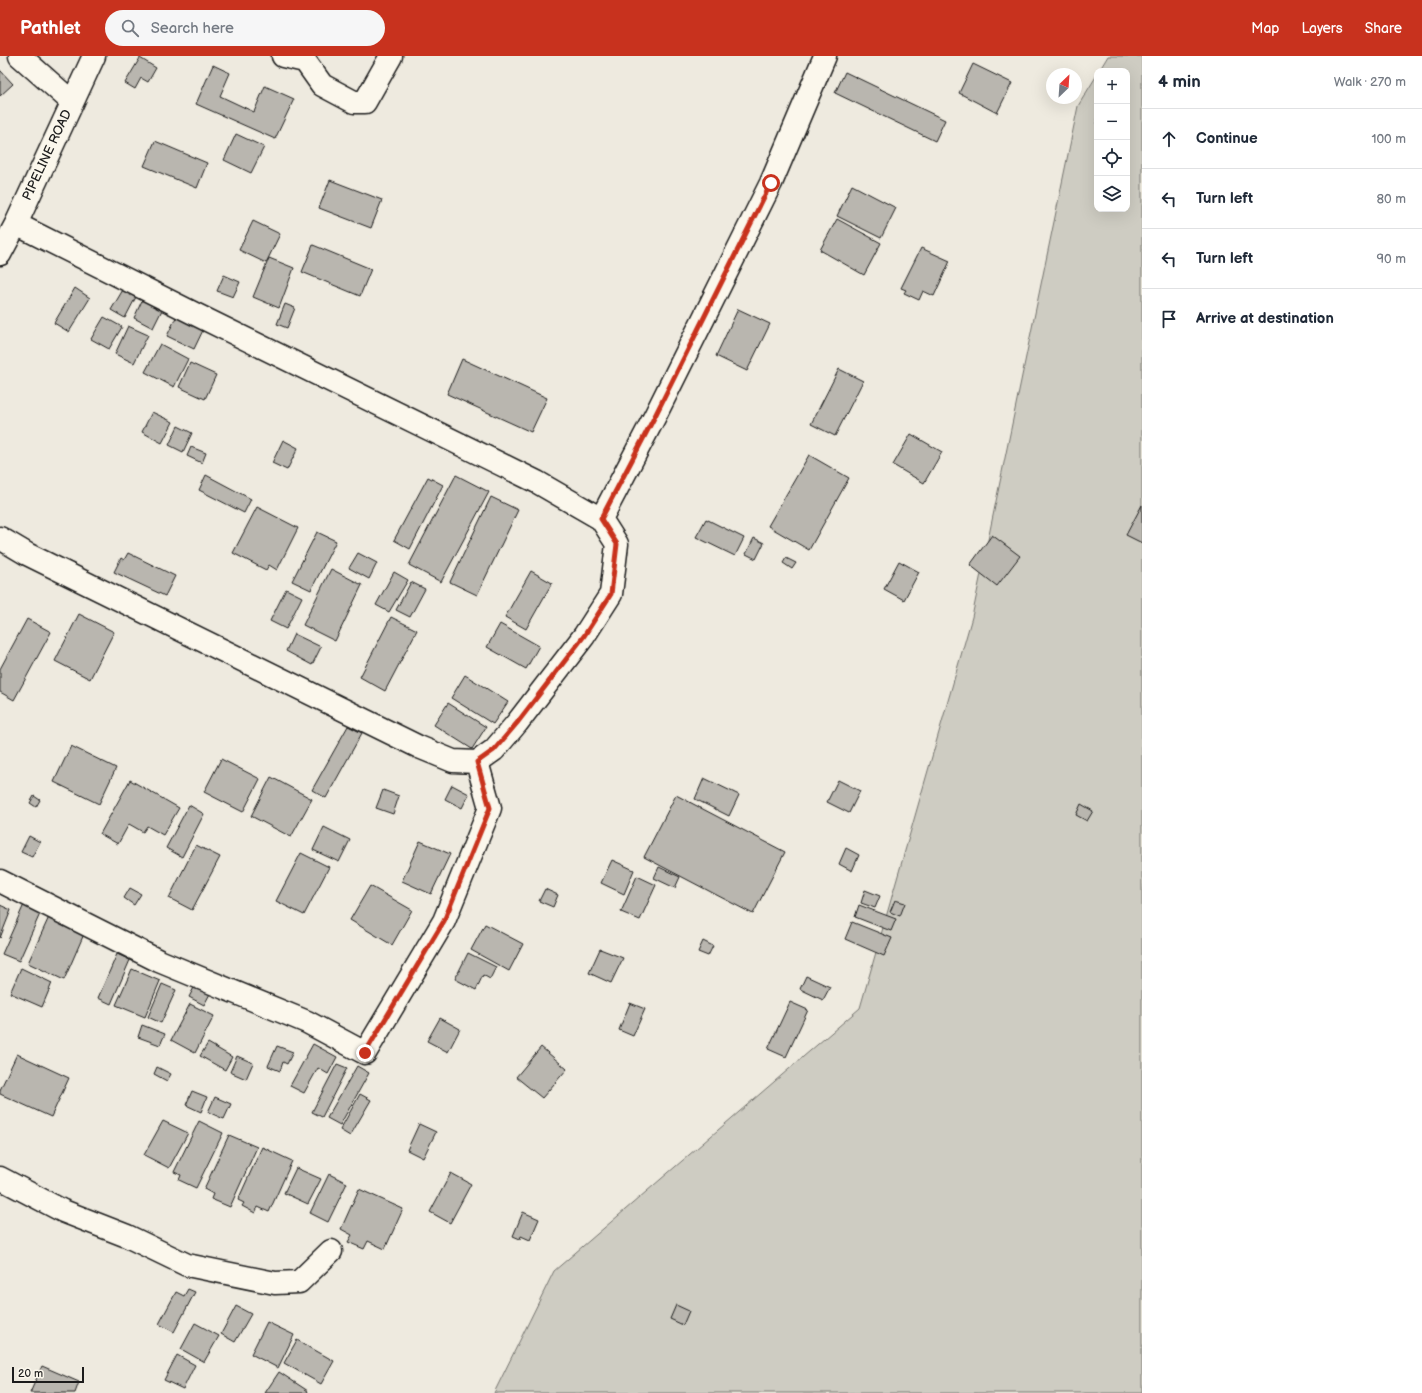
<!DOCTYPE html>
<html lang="en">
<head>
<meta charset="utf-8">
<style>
	body { margin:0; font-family:"Balsamiq Sans",sans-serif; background:#f6f6f7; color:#1f2937 }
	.controls { position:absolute; right:12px; top:12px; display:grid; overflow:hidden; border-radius:8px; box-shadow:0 4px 16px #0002 }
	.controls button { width:36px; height:36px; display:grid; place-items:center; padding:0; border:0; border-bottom:1px solid #e0e1e3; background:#fff; color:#1f2937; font:20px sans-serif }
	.compass { position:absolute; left:1046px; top:12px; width:36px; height:36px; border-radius:50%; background:#fff; box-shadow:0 4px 16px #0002; rotate:25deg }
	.scale { position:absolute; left:12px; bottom:10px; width:72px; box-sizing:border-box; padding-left:4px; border:2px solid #1c1c1c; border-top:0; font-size:11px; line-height:14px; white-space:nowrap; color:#1c1c1c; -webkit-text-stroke:3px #fbf7ec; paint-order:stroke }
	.stop { position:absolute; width:12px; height:12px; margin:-9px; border:3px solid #c8321e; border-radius:50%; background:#fff }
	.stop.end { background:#c8321e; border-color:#fff; box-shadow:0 1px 4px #0008 }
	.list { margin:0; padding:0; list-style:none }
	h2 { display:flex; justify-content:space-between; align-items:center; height:52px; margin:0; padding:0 16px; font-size:17px }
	h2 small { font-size:13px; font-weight:400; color:#747a83 }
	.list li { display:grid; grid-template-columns:26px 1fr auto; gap:12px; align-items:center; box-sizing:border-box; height:60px; padding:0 16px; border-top:1px solid #e0e1e3 }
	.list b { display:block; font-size:15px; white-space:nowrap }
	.list em { font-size:13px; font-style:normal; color:#747a83 }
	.icon { flex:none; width:22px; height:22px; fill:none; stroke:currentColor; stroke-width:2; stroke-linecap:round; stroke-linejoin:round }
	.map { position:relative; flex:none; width:1142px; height:1337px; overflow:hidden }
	header { display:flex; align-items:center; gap:24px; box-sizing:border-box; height:56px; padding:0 20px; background:#c8321e; color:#fff }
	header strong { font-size:19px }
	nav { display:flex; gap:22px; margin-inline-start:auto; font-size:14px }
	.search { width:280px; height:36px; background:#f6f6f7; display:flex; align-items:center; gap:10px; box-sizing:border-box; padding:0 14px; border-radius:22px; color:#747a83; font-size:15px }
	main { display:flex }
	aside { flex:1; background:#fff }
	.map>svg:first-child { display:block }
</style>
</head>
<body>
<header>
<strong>Pathlet</strong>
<div class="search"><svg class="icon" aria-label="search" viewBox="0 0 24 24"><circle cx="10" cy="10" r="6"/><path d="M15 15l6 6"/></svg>Search here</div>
<nav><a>Map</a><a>Layers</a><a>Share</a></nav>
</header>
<main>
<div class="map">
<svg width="1142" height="1337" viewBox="0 0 1142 1337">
	<rect width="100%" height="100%" fill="#eeeadf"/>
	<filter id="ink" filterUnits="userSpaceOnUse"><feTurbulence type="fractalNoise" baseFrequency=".025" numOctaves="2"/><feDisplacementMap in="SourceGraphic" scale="8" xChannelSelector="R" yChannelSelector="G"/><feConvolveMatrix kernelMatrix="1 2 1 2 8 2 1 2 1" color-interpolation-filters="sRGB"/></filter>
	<g filter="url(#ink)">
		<!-- green -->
		<path fill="#ceccc2" stroke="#75746f" d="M1108 0H1142V1337H494L554 1215 860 952 972 561 1078 50 1097 19V153H1127V15H1099Z"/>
		<!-- building -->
		<path fill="#b9b6af" stroke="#1c1c1c" d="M140 2 156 12 148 26 141 22 135 33 125 27Z
			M973 8 1012 27 997 57 959 37Z
			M213 9 230 17 220 40 254 56 265 30 294 43 275 83 196 48Z
			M0 14 13 28 0 40Z
			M845 16 945 64 935 85 835 37Z
			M236 78 264 91 251 117 224 104Z
			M155 85 207 107 197 132 144 110Z
			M330 124 382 144 371 172 319 152Z
			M852 129 896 152 881 182 837 160Z
			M837 163 881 187 864 219 820 194Z
			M253 165 280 178 266 207 239 194Z
			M313 189 371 213 360 240 302 216Z
			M921 192 950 205 934 240 923 235 919 244 904 237 906 234 901 232Z
			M269 202 294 212 279 252 253 241Z
			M224 219 240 226 233 241 217 235Z
			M75 232 90 242 69 276 54 267Z
			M124 232 137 239 125 262 111 254Z
			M145 238 165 248 153 272 134 262Z
			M285 248 295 252 287 272 277 268Z
			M738 253 770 268 747 315 716 300Z
			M179 255 206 268 194 293 167 280Z
			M104 261 122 271 109 293 91 283Z
			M128 270 148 279 134 307 115 298Z
			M160 288 188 303 174 331 145 316Z
			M462 303 547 342 531 376 447 338Z
			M190 307 216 319 205 343 179 331Z
			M839 313 863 325 835 380 811 368Z
			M152 356 173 366 162 387 142 376Z
			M178 370 192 377 183 396 169 389Z
			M911 378 942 396 924 427 893 409Z
			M283 384 298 392 287 414 272 407Z
			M191 391 206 397 202 407 187 400Z
			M809 399 849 422 809 494 768 470Z
			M206 419 251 443 244 457 199 434Z
			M456 419 489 436 441 526 409 509Z
			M428 421 443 429 410 493 394 484Z
			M491 441 518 454 477 539 450 526Z
			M1142 449V487L1126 479Z
			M257 451 298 472 277 514 269 509 266 514 233 497Z
			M706 463 744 482 735 500 696 481Z
			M317 476 336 485 311 534 292 525Z
			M992 479 1020 500 997 530 970 509Z
			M754 482 764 487 756 503 746 498Z
			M128 497 175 520 165 540 114 516 121 502 124 504Z
			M358 497 377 507 369 523 349 512Z
			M786 502 796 507 792 513 783 507Z
			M899 505 919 516 904 544 884 533Z
			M331 513 362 529 335 585 303 569Z
			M531 515 552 527 526 573 505 561Z
			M394 516 408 524 389 556 376 549Z
			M411 526 425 533 410 561 396 554Z
			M286 533 302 541 286 573 270 565Z
			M79 558 114 576 90 623 55 605Z
			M391 561 417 574 385 635 360 621Z
			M27 563 51 576 14 644 0 636V613Z
			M500 568 539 590 526 613 487 591Z
			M294 578 321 591 312 609 286 595Z
			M465 619 508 646 493 668 451 642Z
			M448 647 486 671 472 693 434 669Z
			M348 670 362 677 326 742 312 734Z
			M71 690 116 712 99 748 54 726Z
			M221 703 260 723 243 756 204 736Z
			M271 721 312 743 291 781 251 760Z
			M704 722 739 739 729 760 695 743Z
			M130 724 179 752 163 779 147 770 143 776 129 768 118 788 100 778Z
			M838 724 860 735 849 757 827 746Z
			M452 729 469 738 462 752 445 743Z
			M383 734 399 740 393 758 376 752Z
			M676 739 785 796 753 858 644 801Z
			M34 740 40 744 36 751 30 747Z
			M1081 748 1093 755 1087 765 1076 759Z
			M189 749 204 758 182 801 166 792Z
			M324 771 350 784 339 806 313 794Z
			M29 780 40 786 32 801 21 796Z
			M420 785 450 798 431 838 402 825Z
			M196 789 220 801 192 854 169 842Z
			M846 792 859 799 852 815 839 808Z
			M301 797 329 811 304 859 276 845Z
			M612 804 634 814 624 838 601 827Z
			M659 811 680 821 675 832 654 822Z
			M637 820 656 829 640 864 621 856Z
			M370 830 412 854 392 889 350 864Z
			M130 832 141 838 134 849 124 842Z
			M545 833 558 839 553 851 539 845Z
			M865 834 880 840 875 852 861 847Z
			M26 844 43 851 19 905 2 898Z
			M895 844 905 847 900 860 890 856Z
			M0 849 11 854 0 882Z
			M859 849 896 863 891 875 855 861Z
			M49 861 84 878 64 924 28 907Z
			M852 866 892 882 884 900 845 883Z
			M485 868 523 888 509 915 471 894Z
			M703 885 713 890 708 900 698 896Z
			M600 893 623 902 611 927 589 917Z
			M468 897 496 911 490 923 483 919 476 934 455 923Z
			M117 898 130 904 111 948 98 942Z
			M21 912 52 927 42 951 10 937Z
			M132 913 160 925 145 961 116 949Z
			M806 920 830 931 823 944 800 933Z
			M197 926 212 934 204 949 189 941Z
			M162 928 176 934 161 967 148 961Z
			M790 946 808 954 786 1001 768 993Z
			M630 947 645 953 633 980 619 974Z
			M190 948 214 960 195 997 171 984Z
			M440 962 460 973 448 996 427 985Z
			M142 969 165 978 160 989 138 981Z
			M208 987 232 1001 225 1014 200 1000Z
			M313 988 337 1001 328 1018 318 1012 304 1037 290 1030Z
			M277 990 293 996 287 1008 283 1006 280 1015 268 1010Z
			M541 991 567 1013 542 1042 516 1021Z
			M17 998 69 1022 51 1061 0 1038V1034Z
			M237 1000 253 1007 246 1023 230 1016Z
			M337 1008 347 1012 322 1061 312 1056Z
			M357 1010 369 1017 340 1069 327 1062Z
			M157 1011 171 1018 167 1025 154 1018Z
			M192 1035 207 1041 201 1056 186 1049Z
			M360 1038 371 1044 350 1080 340 1074Z
			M215 1041 231 1048 224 1063 208 1056Z
			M163 1065 188 1077 169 1112 144 1099Z
			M199 1065 223 1077 196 1132 179 1124 181 1119 174 1116Z
			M419 1068 436 1076 423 1102 407 1094Z
			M229 1079 257 1091 230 1151 211 1143 213 1138 204 1133Z
			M262 1091 292 1105 269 1156 258 1151 255 1157 242 1150 244 1147 238 1144Z
			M296 1112 321 1123 308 1148 284 1137Z
			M451 1117 471 1128 450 1167 430 1156Z
			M329 1118 347 1127 328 1166 310 1157Z
			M359 1133 403 1153 385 1193 368 1185 364 1193 348 1186 352 1179 341 1173Z
			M523 1156 539 1163 530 1184 521 1180 520 1183 513 1180Z
			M188 1233 195 1236 174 1276 159 1268 176 1236 184 1240Z
			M676 1249 689 1255 683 1269 670 1263Z
			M236 1250 251 1258 235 1286 221 1278Z
			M267 1266 294 1279 278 1312 251 1298Z
			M195 1267 219 1280 204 1306 181 1293Z
			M297 1284 334 1305 321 1328 284 1307Z
			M177 1299 195 1309 183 1333 164 1324Z
			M42 1310 79 1326 75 1337H30Z
			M279 1316 308 1335 307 1337H265Z"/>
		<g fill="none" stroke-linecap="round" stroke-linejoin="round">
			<defs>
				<path id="minor" d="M20 0 72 46
					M283 0 305 5 322 29 354 46H365L391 0
					M0 198 16 168 94 0
					M601 463 655 360 771 127 825 0
					M0 482 27 498 419 691 453 705 477 706 494 694 517 667 584 580 611 538 617 488 601 463 537 426 195 258 16 168
					M0 825 159 905 307 966 365 997 444 865 490 752 477 706
					M0 1122 63 1155 127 1180 187 1209 275 1227 299 1226 331 1195"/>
			</defs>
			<!-- minor casing -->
			<use href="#minor" stroke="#1c1c1c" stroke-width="25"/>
			<!-- minor -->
			<use href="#minor" stroke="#fbf7ec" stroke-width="22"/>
		</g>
	</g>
	<g fill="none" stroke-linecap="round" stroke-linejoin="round" filter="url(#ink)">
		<!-- route -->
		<path stroke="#c8321e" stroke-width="5" d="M365 997 444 865 490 752 477 706 494 694 517 667 584 580 611 538 617 488 601 463 655 360 771 127"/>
	</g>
	<g text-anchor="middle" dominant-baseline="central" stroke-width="4" stroke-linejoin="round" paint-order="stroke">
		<!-- street labels -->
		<g font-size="13" fill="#1c1c1c" stroke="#fbf7ec">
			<text transform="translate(47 99) rotate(-65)">PIPELINE ROAD</text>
		</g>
	</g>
</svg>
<div class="controls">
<button>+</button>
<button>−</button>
<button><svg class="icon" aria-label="locate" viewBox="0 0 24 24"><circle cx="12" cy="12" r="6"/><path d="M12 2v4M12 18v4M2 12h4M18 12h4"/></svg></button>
<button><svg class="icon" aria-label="layers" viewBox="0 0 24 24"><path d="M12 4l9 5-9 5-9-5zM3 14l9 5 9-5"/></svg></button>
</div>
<svg class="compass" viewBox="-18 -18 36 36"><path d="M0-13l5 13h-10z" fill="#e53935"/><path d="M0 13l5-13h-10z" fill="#747a83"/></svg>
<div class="scale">20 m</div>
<div class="stop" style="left:771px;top:127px"></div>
<div class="stop end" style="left:365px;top:997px"></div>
</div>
<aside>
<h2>4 min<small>Walk · 270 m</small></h2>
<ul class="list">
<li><svg class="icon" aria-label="ahead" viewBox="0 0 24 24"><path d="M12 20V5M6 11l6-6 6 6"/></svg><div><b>Continue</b></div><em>100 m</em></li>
<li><svg class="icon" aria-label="left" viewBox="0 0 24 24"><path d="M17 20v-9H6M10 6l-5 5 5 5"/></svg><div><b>Turn left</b></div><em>80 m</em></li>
<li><svg class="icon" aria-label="left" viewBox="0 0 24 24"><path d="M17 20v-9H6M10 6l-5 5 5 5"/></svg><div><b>Turn left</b></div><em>90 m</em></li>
<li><svg class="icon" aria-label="arrive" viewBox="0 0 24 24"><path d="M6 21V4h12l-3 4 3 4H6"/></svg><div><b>Arrive at destination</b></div></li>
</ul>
</aside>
</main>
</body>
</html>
